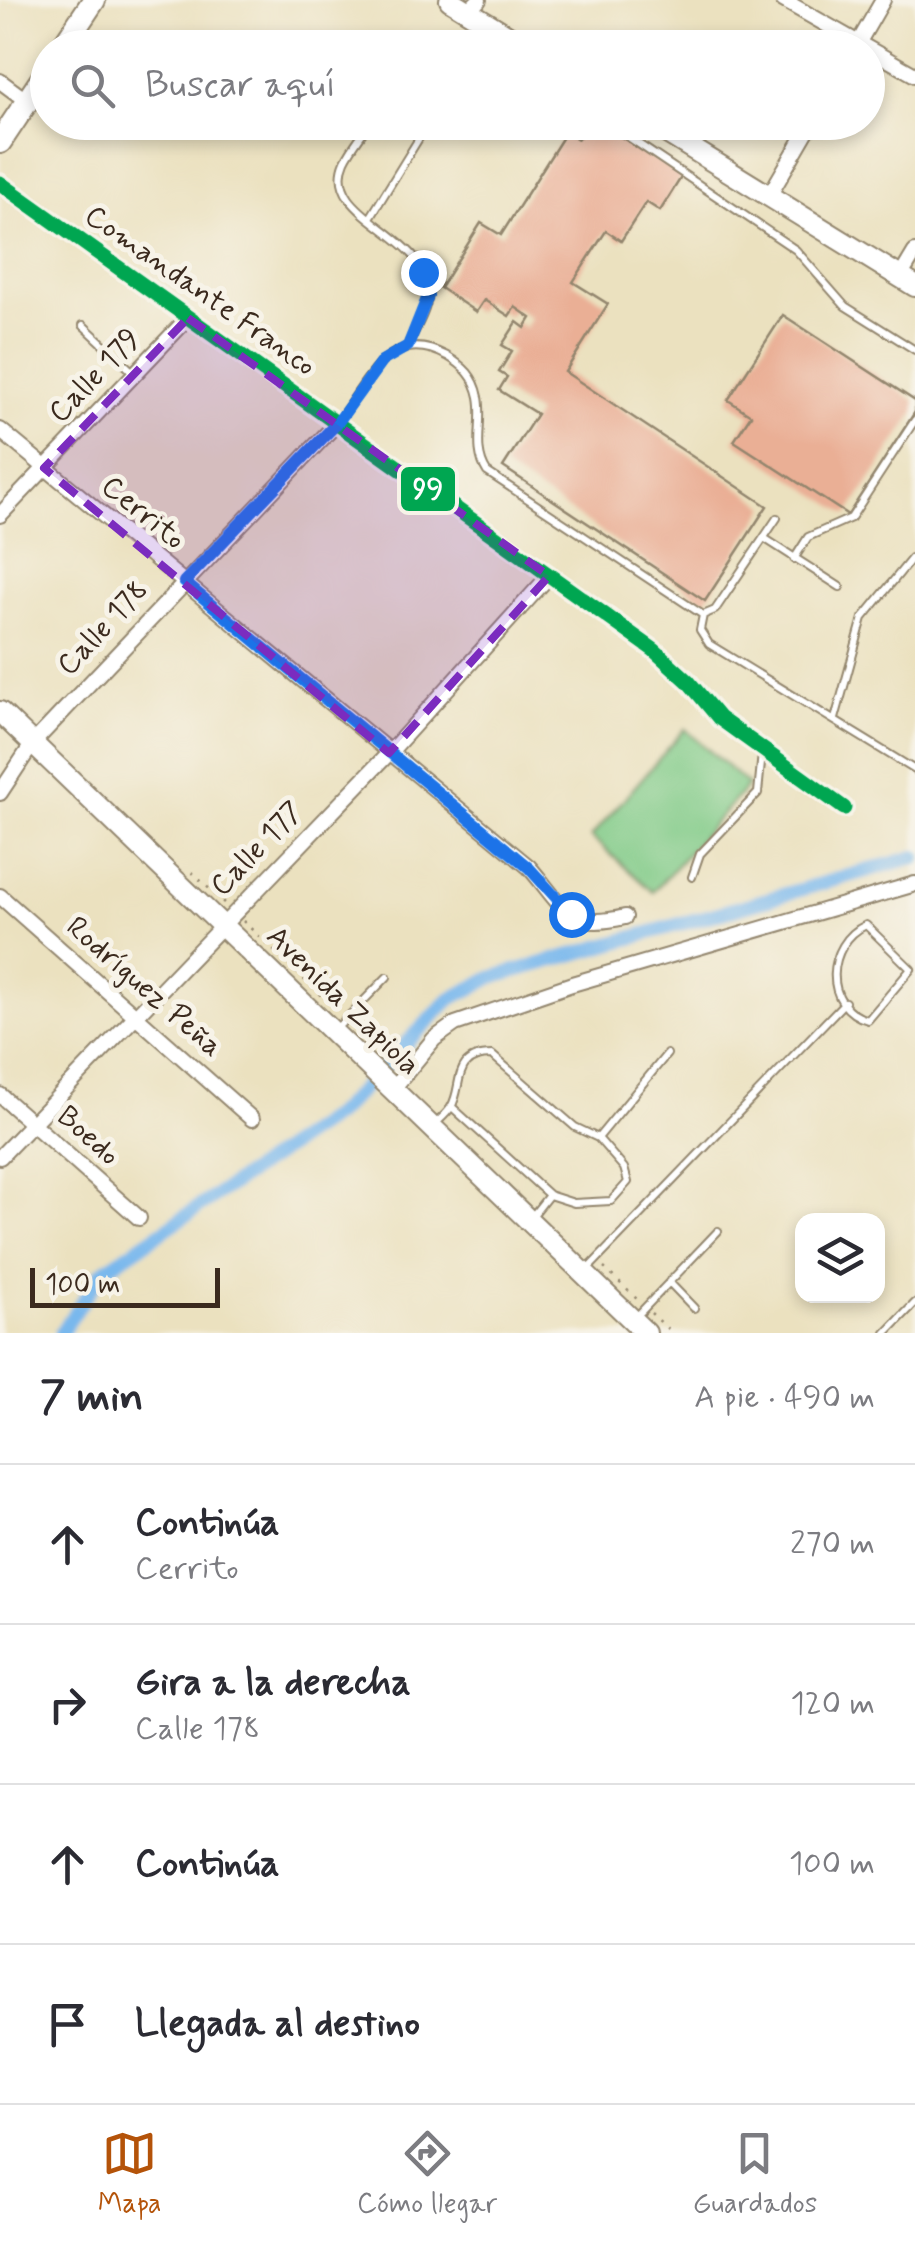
<!DOCTYPE html>
<html lang="es">
<head>
<meta charset="utf-8">
<style>
	body { margin:0; font-family:Mynerve,sans-serif; background:#f7f7f7; color:#2b2b33 }
	.controls { position:absolute; right:30px; bottom:30px; display:grid; overflow:hidden; border-radius:20px; box-shadow:0 5px 15px #0003 }
	.controls button { width:90px; height:90px; display:grid; place-items:center; padding:0; border:0; border-bottom:2px solid #e1e1e2; background:#fff; color:#2b2b33; font:50px sans-serif }
	.scale { position:absolute; left:30px; bottom:25px; width:190px; box-sizing:border-box; padding-left:10px; border:5px solid #3b2a1e; border-top:0; font-size:28px; line-height:35px; white-space:nowrap; color:#3b2a1e; -webkit-text-stroke:8px #f7f3e8; paint-order:stroke }
	.stop { position:absolute; width:30px; height:30px; margin:-22px; border:8px solid #1a73e8; border-radius:50%; background:#fff }
	.stop.end { background:#1a73e8; border-color:#fff; box-shadow:0 2px 10px #0008 }
	.list { margin:0; padding:0; list-style:none }
	h2 { display:flex; justify-content:space-between; align-items:center; height:130px; margin:0; padding:0 40px; font-size:42px }
	h2 small { font-size:32px; font-weight:400; color:#7c7c81 }
	.list li { display:grid; grid-template-columns:65px 1fr auto; gap:30px; align-items:center; box-sizing:border-box; height:160px; padding:0 40px; border-top:2px solid #e1e1e2 }
	.list b { display:block; font-size:38px; white-space:nowrap }
	.list p { margin:0; font-size:32px; white-space:nowrap; color:#7c7c81 }
	.list em { font-size:32px; font-style:normal; color:#7c7c81 }
	.icon { flex:none; width:55px; height:55px; fill:none; stroke:currentColor; stroke-width:2; stroke-linecap:round; stroke-linejoin:round }
	.map { position:relative; flex:none; width:915px; height:1333px; overflow:hidden }
	.search { position:absolute; background:#fff; box-shadow:0 5px 15px #0003; left:30px; right:30px; top:30px; height:110px; display:flex; align-items:center; gap:25px; box-sizing:border-box; padding:0 35px; border-radius:55px; color:#7c7c81; font-size:38px }
	.sheet { height:770px; background:#fff }
	nav { display:flex; justify-content:space-around; align-items:center; box-sizing:border-box; height:140px; border-top:2px solid #e1e1e2; background:#fff; font-size:28px; color:#7c7c81 }
	nav a { display:grid; justify-items:center; gap:5px }
	nav .on { color:#b45309 }
	.map>svg:first-child { display:block }
</style>
</head>
<body>
<div class="map">
<svg width="915" height="1333" viewBox="0 0 915 1333">
	<rect width="100%" height="100%" fill="#f7f3e8"/>
	<filter id="ink" filterUnits="userSpaceOnUse"><feTurbulence type="fractalNoise" baseFrequency=".01" numOctaves="2"/><feDisplacementMap in="SourceGraphic" scale="20" xChannelSelector="R" yChannelSelector="G"/><feConvolveMatrix kernelMatrix="1 2 1 2 8 2 1 2 1" color-interpolation-filters="sRGB"/></filter>
	<filter id="wash" filterUnits="userSpaceOnUse"><feTurbulence type="fractalNoise" baseFrequency=".0048" numOctaves="4" result="noise"/><feDisplacementMap in="SourceGraphic" scale="40" xChannelSelector="R" yChannelSelector="G"/><feGaussianBlur stdDeviation="2.25" result="paint"/><feColorMatrix in="noise" values="0 0 0 0 0 0 0 0 0 0 0 0 0 0 0 0 0 1.4 0 .05"/><feComposite in="paint" operator="in"/></filter>
	<g filter="url(#wash)">
		<rect width="100%" height="100%" fill="#ebe1bf"/>
		<!-- green -->
		<path fill="#81cb88" stroke="#5e7a53" stroke-width="2.5" d="M685 729 748 785 653 892 591 837Z"/>
		<g fill="none" stroke-linecap="round" stroke-linejoin="round">
			<!-- canal -->
			<path stroke="#79b8ed" stroke-width="14" d="M61 1333 102 1272 337 1114 449 1000 491 978 915 857"/>
		</g>
		<g id="blocks">
			<!-- building -->
			<path fill="#eaaf95" d="M590 122H598L682 176 660 211 646 202 621 241 606 231 573 282 608 304 565 372 767 506 705 601 503 467 537 414 499 390 507 377 499 372 512 351 502 345 517 322 525 328 531 318 515 307 509 316 484 300 476 312 440 288 481 223 501 235 566 132 578 139Z
				M783 315 915 401V412L848 515 734 441 751 415 728 400Z"/>
		</g>
	</g>
	<g filter="url(#ink)">
		<use href="#blocks" fill-opacity="0" stroke="#93866e" stroke-width="2.5"/>
		<g fill="none" stroke-linecap="round" stroke-linejoin="round">
			<defs>
				<path id="lane" d="M428 48H445
					M370 122C362 135 351 148 345 161 320 218 434 234 428 295 427 312 415 330 408 345
					M606 122 796 250 845 306 915 350
					M370 218 429 122
					M83 325 134 373
					M338 422C367 381 389 325 447 356 464 366 475 377 479 397 484 423 472 449 487 472L703 615 715 610 777 518
					M764 538 840 587
					M794 559 808 537 851 518 915 420
					M703 615 700 630 709 644 915 770
					M835 719 863 618 912 558
					M692 877 700 854 758 793 762 753
					M866 925 911 969 868 1020C822 1008 826 943 866 925Z
					M335 1030 387 977
					M452 1107 549 1195
					M434 1125C439 1120 447 1114 451 1107 464 1087 450 1055 492 1055L575 1127 598 1138 624 1168 628 1182 611 1201 574 1203 549 1195 530 1219
					M598 1138 667 1054
					M585 1272 845 1002
					M669 1282 694 1308
					M636 1317 718 1231
					M886 1333 915 1303"/>
				<path id="street" d="M783 0 915 75
					M468 11 479 0
					M856 47 883 0
					M0 81 27 101
					M0 183 654 650 688 681 719 718 844 808
					M769 196 812 122
					M900 277 915 252
					M0 430 529 867C565 908 567 931 625 917
					M0 515 188 318
					M0 793 33 743 338 422
					M0 896 252 1119
					M392 1090 434 1039 455 1024 572 984 915 884
					M0 1095 139 1218
					M0 1157 389 753 549 576"/>
				<path id="secondary" d="M450 0 528 48
					M649 122 915 286
					M0 712 646 1333"/>
				<path id="primary" d="M62 48 94 0
					M0 142 48 70"/>
			</defs>
			<!-- lane casing -->
			<use href="#lane" stroke="#93866e" stroke-width="10"/>
			<!-- street casing -->
			<use href="#street" stroke="#93866e" stroke-width="18"/>
			<!-- secondary casing -->
			<use href="#secondary" stroke="#93866e" stroke-width="24"/>
			<!-- primary casing -->
			<use href="#primary" stroke="#93866e" stroke-width="26"/>
			<!-- path -->
			<path stroke="#93866e" stroke-width="2.5" stroke-dasharray="2.5 8" stroke-linecap="butt" d="M192 872 226 905
				M243 921 338 1012
				M352 1024 364 1039
				M604 1268 638 1300
				M651 1313 672 1333"/>
			<!-- lane -->
			<use href="#lane" stroke="#fff" stroke-width="6"/>
			<!-- street -->
			<use href="#street" stroke="#fff" stroke-width="14"/>
			<!-- secondary -->
			<use href="#secondary" stroke="#fff" stroke-width="20"/>
			<!-- primary -->
			<use href="#primary" stroke="#fff" stroke-width="22"/>
			<defs>
				<path id="bus-1" d="M0 183 654 650 688 681 719 718 844 808"/>
			</defs>
			<!-- bus-1 casing -->
			<use href="#bus-1" stroke="#f7f3e8" stroke-width="22"/>
			<!-- bus-1 -->
			<use href="#bus-1" stroke="#00a651" stroke-width="15"/>
		</g>
	</g>
	<g fill="none" stroke-linecap="round" stroke-linejoin="round" filter="url(#ink)">
		<!-- route -->
		<path stroke="#1a73e8" stroke-width="12" d="M423 272 428 296 408 346 382 361 338 422 184 582 529 868 571 914"/>
	</g>
	<!-- marked area -->
	<path fill="#7b2cbf" fill-opacity="0.2" stroke="#7b2cbf" stroke-width="8" stroke-dasharray="20 12" stroke-linejoin="round" d="M188 318 549 576 389 753 44 468Z"/>
	<g text-anchor="middle" dominant-baseline="central" stroke-width="10" stroke-linejoin="round" paint-order="stroke">
		<!-- street labels -->
		<g font-size="30" fill="#3b2a1e" stroke="#f7f3e8">
			<text transform="translate(200 291) rotate(35)">Comandante Franco</text>
			<text transform="translate(95 376) rotate(-46)">Calle 179</text>
			<text transform="translate(143 513) rotate(39)">Cerrito</text>
			<text transform="translate(103 628) rotate(-47)">Calle 178</text>
			<text transform="translate(257 849) rotate(-46)">Calle 177</text>
			<text transform="translate(144 987) rotate(41)">Rodríguez Peña</text>
			<text transform="translate(343 1001) rotate(44)">Avenida Zapiola</text>
			<text transform="translate(88 1136) rotate(42)">Boedo</text>
		</g>
	</g>
	<rect stroke="#f7f3e8" stroke-width="4" x="399" y="465" width="58" height="48" rx="10" fill="#00a651"/>
	<g font-size="28" text-anchor="middle" font-weight="bold" fill="#fff">
		<text x="428" y="498">99</text>
	</g>
</svg>
<div class="controls">
<button><svg class="icon" aria-label="layers" viewBox="0 0 24 24"><path d="M12 4l9 5-9 5-9-5zM3 14l9 5 9-5"/></svg></button>
</div>
<div class="scale">100 m</div>
<div class="stop" style="left:571px;top:914px"></div>
<div class="stop end" style="left:423px;top:272px"></div>
<div class="search"><svg class="icon" aria-label="search" viewBox="0 0 24 24"><circle cx="10" cy="10" r="6"/><path d="M15 15l6 6"/></svg>Buscar aquí</div>
</div>
<section class="sheet">
<h2>7 min<small>A pie · 490 m</small></h2>
<ul class="list">
<li><svg class="icon" aria-label="ahead" viewBox="0 0 24 24"><path d="M12 20V5M6 11l6-6 6 6"/></svg><div><b>Continúa</b><p>Cerrito</p></div><em>270 m</em></li>
<li><svg class="icon" aria-label="right" viewBox="0 0 24 24"><path d="M7 20v-9h11M14 6l5 5-5 5"/></svg><div><b>Gira a la derecha</b><p>Calle 178</p></div><em>120 m</em></li>
<li><svg class="icon" aria-label="ahead" viewBox="0 0 24 24"><path d="M12 20V5M6 11l6-6 6 6"/></svg><div><b>Continúa</b></div><em>100 m</em></li>
<li><svg class="icon" aria-label="arrive" viewBox="0 0 24 24"><path d="M6 21V4h12l-3 4 3 4H6"/></svg><div><b>Llegada al destino</b></div></li>
</ul>
</section>
<nav>
<a class="on"><svg class="icon" aria-label="map" viewBox="0 0 24 24"><path d="M3 6l6-2 6 2 6-2v14l-6 2-6-2-6 2zM9 4v14M15 6v14"/></svg>Mapa</a>
<a><svg class="icon" aria-label="directions" viewBox="0 0 24 24"><path d="M12 3l9 9-9 9-9-9zM9 14v-3h6M13 9l2 2-2 2"/></svg>Cómo llegar</a>
<a><svg class="icon" aria-label="saved" viewBox="0 0 24 24"><path d="M7 4h10v16l-5-4-5 4z"/></svg>Guardados</a>
</nav>
</body>
</html>
